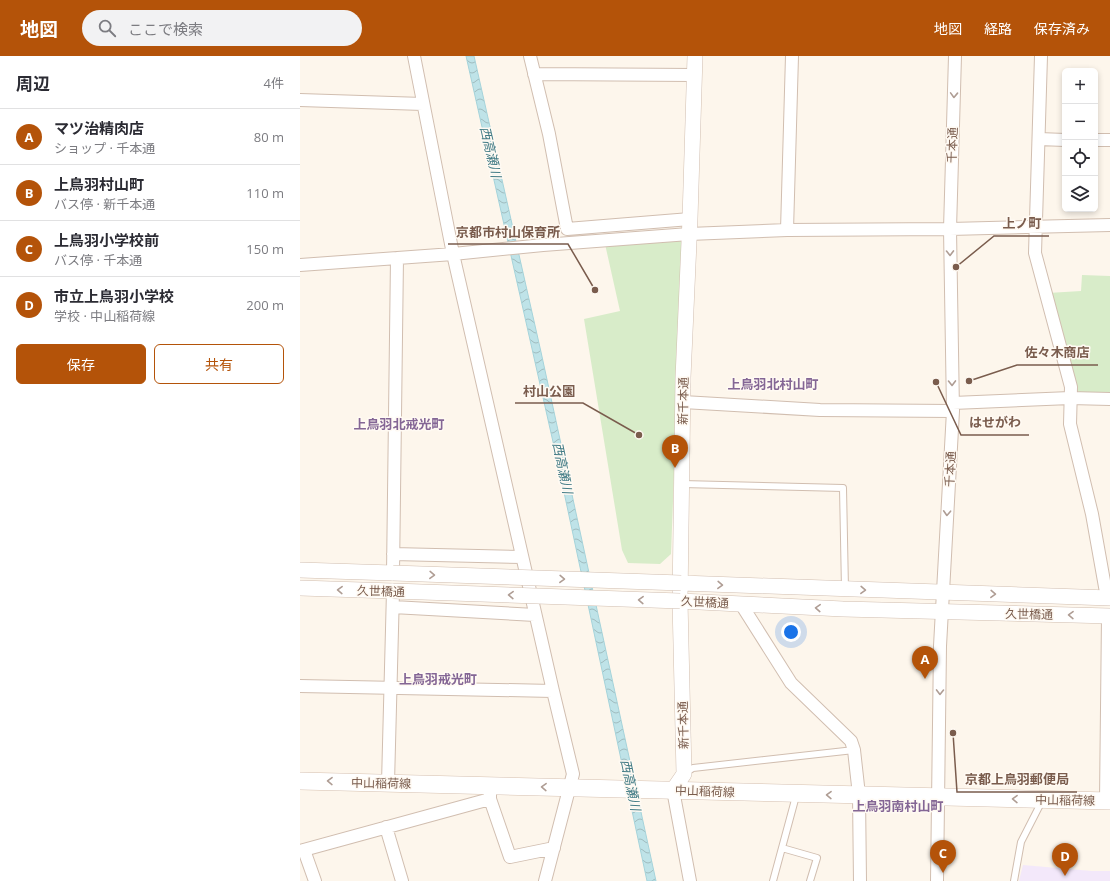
<!DOCTYPE html>
<html lang="ja">
<head>
<meta charset="utf-8">
<style>
	body { margin:0; font-family:"Open Sans","Noto Sans JP",sans-serif; background:#f2f2f3; color:#2b2b33 }
	.controls { position:absolute; right:12px; top:12px; display:grid; overflow:hidden; border-radius:6px; box-shadow:0 2px 6px #0003 }
	.controls button { width:36px; height:36px; display:grid; place-items:center; padding:0; border:0; border-bottom:1px solid #e1e1e2; background:#fff; color:#2b2b33; font:20px sans-serif }
	.you { position:absolute; left:491px; top:576px; width:14px; height:14px; margin:-10px; border:3px solid #fff; border-radius:50%; background:#1a73e8; box-shadow:0 0 0 6px #1a73e833 }
	.badge { display:grid; place-items:center; width:26px; height:26px; border-radius:50%; background:#b45309; color:#fff; font-size:13px; font-weight:700 }
	.pin { position:absolute; translate:-50% -33px; filter:drop-shadow(0 1px 2px #0008) }
	.pin::after { content:''; position:absolute; top:21px; width:14px; height:12px; background:inherit; clip-path:polygon(0 0,100% 0,50% 100%) }
	.list { margin:0; padding:0; list-style:none }
	h2 { display:flex; justify-content:space-between; align-items:center; height:52px; margin:0; padding:0 16px; font-size:17px }
	h2 small { font-size:13px; font-weight:400; color:#7c7c81 }
	.list li { display:grid; grid-template-columns:26px 1fr auto; gap:12px; align-items:center; box-sizing:border-box; height:56px; padding:0 16px; border-top:1px solid #e1e1e2 }
	.list b { display:block; font-size:15px; white-space:nowrap }
	.list p { margin:0; font-size:13px; white-space:nowrap; color:#7c7c81 }
	.list em { font-size:13px; font-style:normal; color:#7c7c81 }
	.actions { display:flex; gap:8px; padding:12px 16px }
	.actions a { flex:1; padding:9px 0; border:1px solid #b45309; border-radius:6px; text-align:center; font-size:14px; color:#b45309 }
	.actions .main { background:#b45309; color:#fff }
	.icon { flex:none; width:22px; height:22px; fill:none; stroke:currentColor; stroke-width:2; stroke-linecap:round; stroke-linejoin:round }
	.map { position:relative; flex:none; width:810px; height:825px; overflow:hidden }
	header { display:flex; align-items:center; gap:24px; box-sizing:border-box; height:56px; padding:0 20px; background:#b45309; color:#fff }
	header strong { font-size:19px }
	nav { display:flex; gap:22px; margin-inline-start:auto; font-size:14px }
	.search { width:280px; height:36px; background:#f2f2f3; display:flex; align-items:center; gap:10px; box-sizing:border-box; padding:0 14px; border-radius:22px; color:#7c7c81; font-size:15px }
	main { display:flex }
	aside { flex:1; background:#fff }
	.map>svg:first-child { display:block }
</style>
</head>
<body>
<header>
<strong>地図</strong>
<div class="search"><svg class="icon" aria-label="search" viewBox="0 0 24 24"><circle cx="10" cy="10" r="6"/><path d="M15 15l6 6"/></svg>ここで検索</div>
<nav><a>地図</a><a>経路</a><a>保存済み</a></nav>
</header>
<main>
<aside>
<h2>周辺<small>4件</small></h2>
<ul class="list">
<li><span class="badge">A</span><div><b>マツ治精肉店</b><p>ショップ · 千本通</p></div><em>80 m</em></li>
<li><span class="badge">B</span><div><b>上鳥羽村山町</b><p>バス停 · 新千本通</p></div><em>110 m</em></li>
<li><span class="badge">C</span><div><b>上鳥羽小学校前</b><p>バス停 · 千本通</p></div><em>150 m</em></li>
<li><span class="badge">D</span><div><b>市立上鳥羽小学校</b><p>学校 · 中山稲荷線</p></div><em>200 m</em></li>
</ul>
<div class="actions"><a class="main">保存</a><a>共有</a></div>
</aside>
<div class="map">
<svg width="810" height="825" viewBox="0 0 810 825">
	<defs>
		<pattern id="water-waves" width="16" height="10" patternUnits="userSpaceOnUse"><rect width="16" height="10" fill="#bfe3e8"/><path d="M0 5q4-4 8 0t8 0" fill="none" stroke="#a0bbbe"/></pattern>
	</defs>
	<rect width="100%" height="100%" fill="#fdf6ec"/>
	<!-- education -->
	<path fill="#f3e8fa" d="M723 809 792 815H810V825H719Z"/>
	<!-- green -->
	<path fill="#d8ecc9" d="M383 181 371 498 360 508 328 507 322 494 284 263 320 255 305 188Z
		M782 219 810 220V341L782 340 774 331 748 237 781 235Z"/>
	<!-- water -->
	<path fill="url(#water-waves)" stroke="#a5d3da" d="M166 0H174L241 296 356 825H347L258 408Z"/>
	<g fill="none" stroke-linecap="round" stroke-linejoin="round">
		<defs>
			<path id="service" d="M382 428 543 432 545 533
				M385 717 393 712 554 694
				M482 792 517 802 510 825
				M473 825 496 740
				M714 825 721 786 742 745"/>
			<path id="minor" d="M114 0 153 198 253 635 273 718 245 825
				M230 0 249 78 267 173 390 163
				M741 0 735 197 771 331 770 368 792 458 807 542
				M234 18 395 19
				M0 44 123 48
				M739 83 765 84
				M795 84H810
				M487 174 492 0
				M0 209 153 198 243 189 389 178 487 174 650 173 810 169
				M383 346 520 354 653 355
				M653 347 770 342 810 343
				M93 498 222 501
				M93 517 97 202
				M441 548 491 627 551 685 554 694 559 739 560 825
				M93 551 235 559
				M0 630 253 635
				M88 727 93 535
				M373 734 390 825
				M190 743 210 801 254 792
				M806 745 808 560
				M86 771 102 825
				M4 794 15 825
				M0 795 190 743V729
				M637 825 640 590 653 355 650 173 655 0"/>
			<path id="tertiary" d="M0 514 93 517
				M381 527 810 542
				M0 532 93 535
				M380 545 543 553 810 560
				M373 734 384 718 380 545 383 322 390 163 395 0"/>
			<path id="secondary" d="M0 725 810 745"/>
		</defs>
		<!-- service casing -->
		<use href="#service" stroke="#d1beb0" stroke-width="8"/>
		<!-- minor casing -->
		<use href="#minor" stroke="#d1beb0" stroke-width="14"/>
		<!-- tertiary casing -->
		<use href="#tertiary" stroke="#d1beb0" stroke-width="16"/>
		<!-- secondary casing -->
		<use href="#secondary" stroke="#d6c0b0" stroke-width="18"/>
		<!-- service -->
		<use href="#service" stroke="#fff" stroke-width="6"/>
		<!-- minor -->
		<use href="#minor" stroke="#fff" stroke-width="12"/>
		<!-- tertiary -->
		<use href="#tertiary" stroke="#fff" stroke-width="15"/>
		<!-- secondary -->
		<use href="#secondary" stroke="#fff" stroke-width="17"/>
		<defs>
			<path id="tertiary-bridge" d="M93 517 381 527
				M93 535 380 545"/>
		</defs>
		<!-- tertiary-bridge casing -->
		<use href="#tertiary-bridge" stroke="#d1beb0" stroke-width="16" stroke-linecap="butt"/>
		<!-- tertiary-bridge -->
		<use href="#tertiary-bridge" stroke="#fff" stroke-width="15"/>
	</g>
	<!-- one-way arrows -->
	<defs><path id="oneway-chevron" d="M-2-3.5L2.5 0L-2 3.5" fill="none" stroke-width="1.6" stroke-linecap="round" stroke-linejoin="round"/></defs>
	<g stroke="#af9d94">
		<use href="#oneway-chevron" transform="translate(654 39) rotate(92)"/>
		<use href="#oneway-chevron" transform="translate(650 197) rotate(89)"/>
		<use href="#oneway-chevron" transform="translate(652 327) rotate(89)"/>
		<use href="#oneway-chevron" transform="translate(647 457) rotate(93)"/>
		<use href="#oneway-chevron" transform="translate(132 519) rotate(2)"/>
		<use href="#oneway-chevron" transform="translate(262 523) rotate(2)"/>
		<use href="#oneway-chevron" transform="translate(420 529) rotate(2)"/>
		<use href="#oneway-chevron" transform="translate(40 534) rotate(-178)"/>
		<use href="#oneway-chevron" transform="translate(563 534) rotate(2)"/>
		<use href="#oneway-chevron" transform="translate(693 538) rotate(2)"/>
		<use href="#oneway-chevron" transform="translate(211 539) rotate(-178)"/>
		<use href="#oneway-chevron" transform="translate(341 544) rotate(-178)"/>
		<use href="#oneway-chevron" transform="translate(518 552) rotate(-177)"/>
		<use href="#oneway-chevron" transform="translate(771 559) rotate(-179)"/>
		<use href="#oneway-chevron" transform="translate(640 636) rotate(91)"/>
		<use href="#oneway-chevron" transform="translate(30 725) rotate(-179)"/>
		<use href="#oneway-chevron" transform="translate(244 731) rotate(-178)"/>
		<use href="#oneway-chevron" transform="translate(529 739) rotate(-179)"/>
		<use href="#oneway-chevron" transform="translate(715 743) rotate(-179)"/>
	</g>
	<g text-anchor="middle" dominant-baseline="central" stroke-width="3" stroke-linejoin="round" paint-order="stroke">
		<!-- street labels -->
		<g font-size="12" fill="#7a5c4d" stroke="#fffaf3">
			<text transform="translate(652 89) rotate(-88)">千本通</text>
			<text transform="translate(383 345) rotate(-89)">新千本通</text>
			<text transform="translate(650 413) rotate(-87)">千本通</text>
			<text transform="translate(81 535) rotate(2)">久世橋通</text>
			<text transform="translate(405 546) rotate(3)">久世橋通</text>
			<text transform="translate(729 558) rotate(1)">久世橋通</text>
			<text transform="translate(383 669) rotate(-91)">新千本通</text>
			<text transform="translate(81 727) rotate(1)">中山稲荷線</text>
			<text transform="translate(405 735) rotate(2)">中山稲荷線</text>
			<text transform="translate(765 744) rotate(1)">中山稲荷線</text>
		</g>
		<!-- water labels -->
		<g font-size="13" font-style="italic" fill="#437c86" stroke="#fffaf3">
			<text transform="translate(191 96) rotate(77)">西高瀬川</text>
			<text transform="translate(263 412) rotate(78)">西高瀬川</text>
			<text transform="translate(331 729) rotate(78)">西高瀬川</text>
		</g>
		<!-- neighbourhood labels -->
		<g font-size="13" font-weight="bold" fill="#846695" stroke="#fffaf3">
			<text x="473" y="328">上鳥羽北村山町</text>
			<text x="99" y="368">上鳥羽北戒光町</text>
			<text x="138" y="623">上鳥羽戒光町</text>
			<text x="598" y="750">上鳥羽南村山町</text>
		</g>
	</g>
	<!-- callouts -->
	<path fill="none" stroke="#7a5c4d" stroke-width="1.5" d="M656 211L694 180H749M295 234L268 188H148M669 325L717 309H798M339 379L283 347H215M636 326L661 379H729M653 677L657 736H777"/>
	<g fill="#7a5c4d" stroke="#fffaf3" stroke-width="1.5">
		<circle cx="656" cy="211" r="4"/>
		<circle cx="295" cy="234" r="4"/>
		<circle cx="669" cy="325" r="4"/>
		<circle cx="339" cy="379" r="4"/>
		<circle cx="636" cy="326" r="4"/>
		<circle cx="653" cy="677" r="4"/>
	</g>
	<g font-size="13" text-anchor="middle" font-weight="bold" fill="#7a5c4d" stroke="#fffaf3" stroke-width="3" stroke-linejoin="round" paint-order="stroke">
		<text x="722" y="172">上ノ町</text>
		<text x="208" y="181">京都市村山保育所</text>
		<text x="757" y="301">佐々木商店</text>
		<text x="249" y="340">村山公園</text>
		<text x="695" y="371">はせがわ</text>
		<text x="717" y="728">京都上鳥羽郵便局</text>
	</g>
</svg>
<div class="controls">
<button>+</button>
<button>−</button>
<button><svg class="icon" aria-label="locate" viewBox="0 0 24 24"><circle cx="12" cy="12" r="6"/><path d="M12 2v4M12 18v4M2 12h4M18 12h4"/></svg></button>
<button><svg class="icon" aria-label="layers" viewBox="0 0 24 24"><path d="M12 4l9 5-9 5-9-5zM3 14l9 5 9-5"/></svg></button>
</div>
<div class="you"></div>
<div class="pin badge" style="left:625px;top:623px">A</div>
<div class="pin badge" style="left:375px;top:412px">B</div>
<div class="pin badge" style="left:643px;top:817px">C</div>
<div class="pin badge" style="left:765px;top:820px">D</div>
</div>
</main>
</body>
</html>
